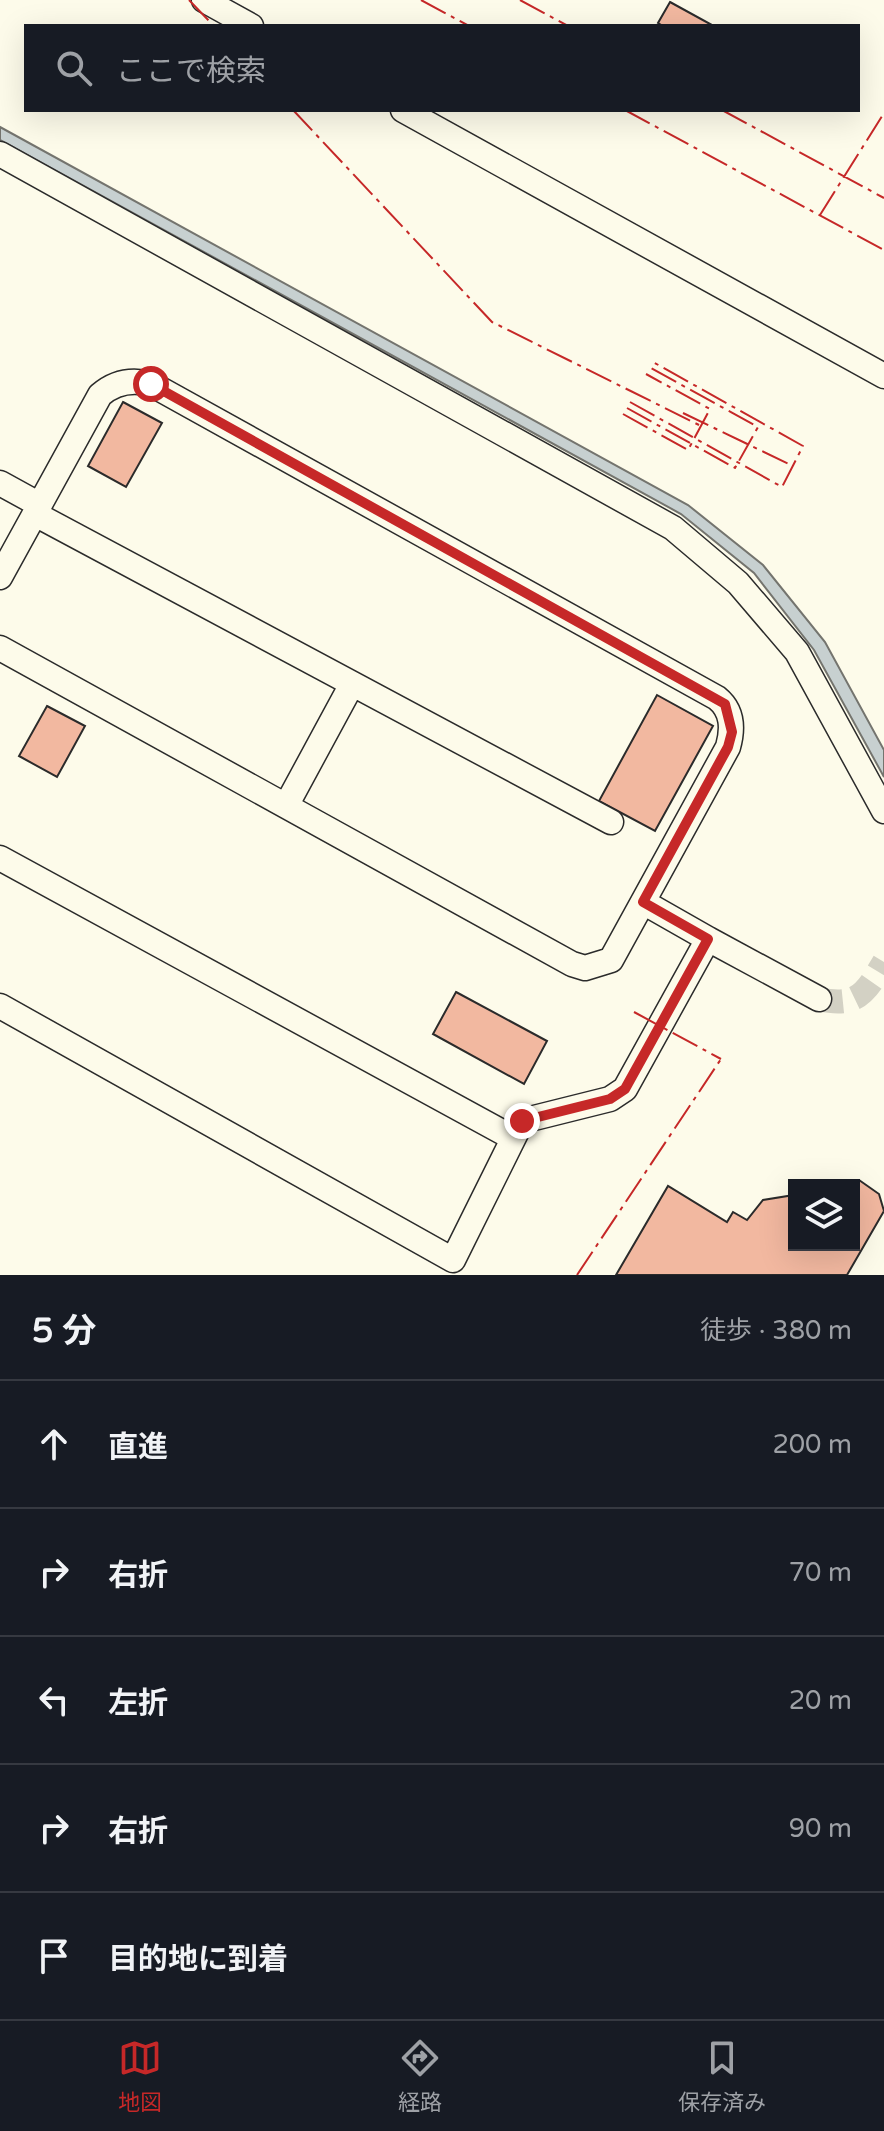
<!DOCTYPE html>
<html lang="ja">
<head>
<meta charset="utf-8">
<style>
	body { margin:0; font-family:"Varela Round","Noto Sans JP",sans-serif; background:#20242c; color:#f1f3f6 }
	.controls { position:absolute; right:24px; bottom:24px; display:grid; overflow:hidden; border-radius:0px; box-shadow:0 8px 32px #0002 }
	.controls button { width:72px; height:72px; display:grid; place-items:center; padding:0; border:0; border-bottom:2px solid #363941; background:#171b24; color:#f1f3f6; font:40px sans-serif }
	.stop { position:absolute; width:24px; height:24px; margin:-18px; border:6px solid #c62828; border-radius:50%; background:#fff }
	.stop.end { background:#c62828; border-color:#fff; box-shadow:0 2px 8px #0008 }
	.list { margin:0; padding:0; list-style:none }
	h2 { display:flex; justify-content:space-between; align-items:center; height:104px; margin:0; padding:0 32px; font-size:34px }
	h2 small { font-size:26px; font-weight:400; color:#9ea1a6 }
	.list li { display:grid; grid-template-columns:52px 1fr auto; gap:24px; align-items:center; box-sizing:border-box; height:128px; padding:0 32px; border-top:2px solid #363941 }
	.list b { display:block; font-size:30px; white-space:nowrap }
	.list em { font-size:26px; font-style:normal; color:#9ea1a6 }
	.icon { flex:none; width:44px; height:44px; fill:none; stroke:currentColor; stroke-width:2; stroke-linecap:round; stroke-linejoin:round }
	.map { position:relative; flex:none; width:884px; height:1275px; overflow:hidden }
	.search { position:absolute; background:#171b24; box-shadow:0 8px 32px #0002; left:24px; right:24px; top:24px; height:88px; display:flex; align-items:center; gap:20px; box-sizing:border-box; padding:0 28px; border-radius:0px; color:#9ea1a6; font-size:30px }
	.sheet { height:744px; background:#171b24 }
	nav { display:flex; justify-content:space-around; align-items:center; box-sizing:border-box; height:112px; border-top:2px solid #363941; background:#171b24; font-size:22px; color:#9ea1a6 }
	nav a { display:grid; justify-items:center; gap:4px }
	nav .on { color:#c62828 }
	.map>svg:first-child { display:block }
</style>
</head>
<body>
<div class="map">
<svg width="884" height="1275" viewBox="0 0 884 1275">
	<rect width="100%" height="100%" fill="#fdfbea"/>
	<!-- water -->
	<path fill="#c7d0d0" stroke="#74746e" stroke-width="2" d="M0 127 688 505 763 565 825 642 884 750V777L814 650 754 573 681 514 0 140Z"/>
	<!-- building -->
	<path fill="#f2b8a0" stroke="#2b2b2b" stroke-width="2" d="M670 2 712 25 711 26H663L658 23Z
		M123 402 162 423 126 487 88 466Z
		M657 695 713 726 655 831 599 801Z
		M47 706 85 726 57 777 19 756Z
		M456 992 547 1041 524 1084 433 1034Z
		M859 1180 879 1194 884 1211 847 1275H616L668 1186 727 1222 733 1212 747 1220 763 1200 794 1195V1245H854V1185H832Z"/>
	<g fill="none" stroke-linecap="round" stroke-linejoin="round">
		<!-- minor-tunnel -->
		<path stroke="#d3d1c4" stroke-width="24" stroke-dasharray="24 12" stroke-linecap="butt" d="M819 999C858 1008 866 992 884 962"/>
		<defs>
			<path id="minor" d="M204 0 251 26
				M403 110 884 376
				M0 154 673 528 738 583 797 652 884 811
				M0 483 40 505
				M35 514 611 822
				M0 577 100 395C115 382 132 379 151 384L717 698C733 711 733 729 728 747L611 960 585 968 572 964 0 648
				M286 806 352 684
				M0 858 513 1138
				M643 902 708 939
				M0 1006 453 1260 522 1121 610 1099 625 1089 708 939 819 999"/>
		</defs>
		<!-- minor casing -->
		<use href="#minor" stroke="#2b2b2b" stroke-width="27"/>
		<!-- minor -->
		<use href="#minor" stroke="#fdfbea" stroke-width="24"/>
		<!-- power -->
		<path stroke="#c62828" stroke-width="2" stroke-dasharray="28 6 4 6" stroke-linecap="butt" d="M189 0 214 26
			M421 0 469 26
			M520 0 568 26
			M293 110 492 322 701 426
			M625 110 884 250
			M722 110 884 198
			M820 215 884 113
			M630 402 782 487 803 446 653 362
			M627 408 735 468 758 427 649 367
			M683 413 793 466
			M623 414 688 450 710 409 646 374
			M634 1012 721 1059
			M577 1275 721 1059"/>
	</g>
	<g fill="none" stroke-linecap="round" stroke-linejoin="round">
		<!-- route -->
		<path stroke="#c62828" stroke-width="10" d="M151 384 725 704 732 732 728 747 643 902 708 939 625 1089 610 1099 522 1121"/>
	</g>
</svg>
<div class="controls">
<button><svg class="icon" aria-label="layers" viewBox="0 0 24 24"><path d="M12 4l9 5-9 5-9-5zM3 14l9 5 9-5"/></svg></button>
</div>
<div class="stop" style="left:151px;top:384px"></div>
<div class="stop end" style="left:522px;top:1121px"></div>
<div class="search"><svg class="icon" aria-label="search" viewBox="0 0 24 24"><circle cx="10" cy="10" r="6"/><path d="M15 15l6 6"/></svg>ここで検索</div>
</div>
<section class="sheet">
<h2>5 分<small>徒歩 · 380 m</small></h2>
<ul class="list">
<li><svg class="icon" aria-label="ahead" viewBox="0 0 24 24"><path d="M12 20V5M6 11l6-6 6 6"/></svg><div><b>直進</b></div><em>200 m</em></li>
<li><svg class="icon" aria-label="right" viewBox="0 0 24 24"><path d="M7 20v-9h11M14 6l5 5-5 5"/></svg><div><b>右折</b></div><em>70 m</em></li>
<li><svg class="icon" aria-label="left" viewBox="0 0 24 24"><path d="M17 20v-9H6M10 6l-5 5 5 5"/></svg><div><b>左折</b></div><em>20 m</em></li>
<li><svg class="icon" aria-label="right" viewBox="0 0 24 24"><path d="M7 20v-9h11M14 6l5 5-5 5"/></svg><div><b>右折</b></div><em>90 m</em></li>
<li><svg class="icon" aria-label="arrive" viewBox="0 0 24 24"><path d="M6 21V4h12l-3 4 3 4H6"/></svg><div><b>目的地に到着</b></div></li>
</ul>
</section>
<nav>
<a class="on"><svg class="icon" aria-label="map" viewBox="0 0 24 24"><path d="M3 6l6-2 6 2 6-2v14l-6 2-6-2-6 2zM9 4v14M15 6v14"/></svg>地図</a>
<a><svg class="icon" aria-label="directions" viewBox="0 0 24 24"><path d="M12 3l9 9-9 9-9-9zM9 14v-3h6M13 9l2 2-2 2"/></svg>経路</a>
<a><svg class="icon" aria-label="saved" viewBox="0 0 24 24"><path d="M7 4h10v16l-5-4-5 4z"/></svg>保存済み</a>
</nav>
</body>
</html>
